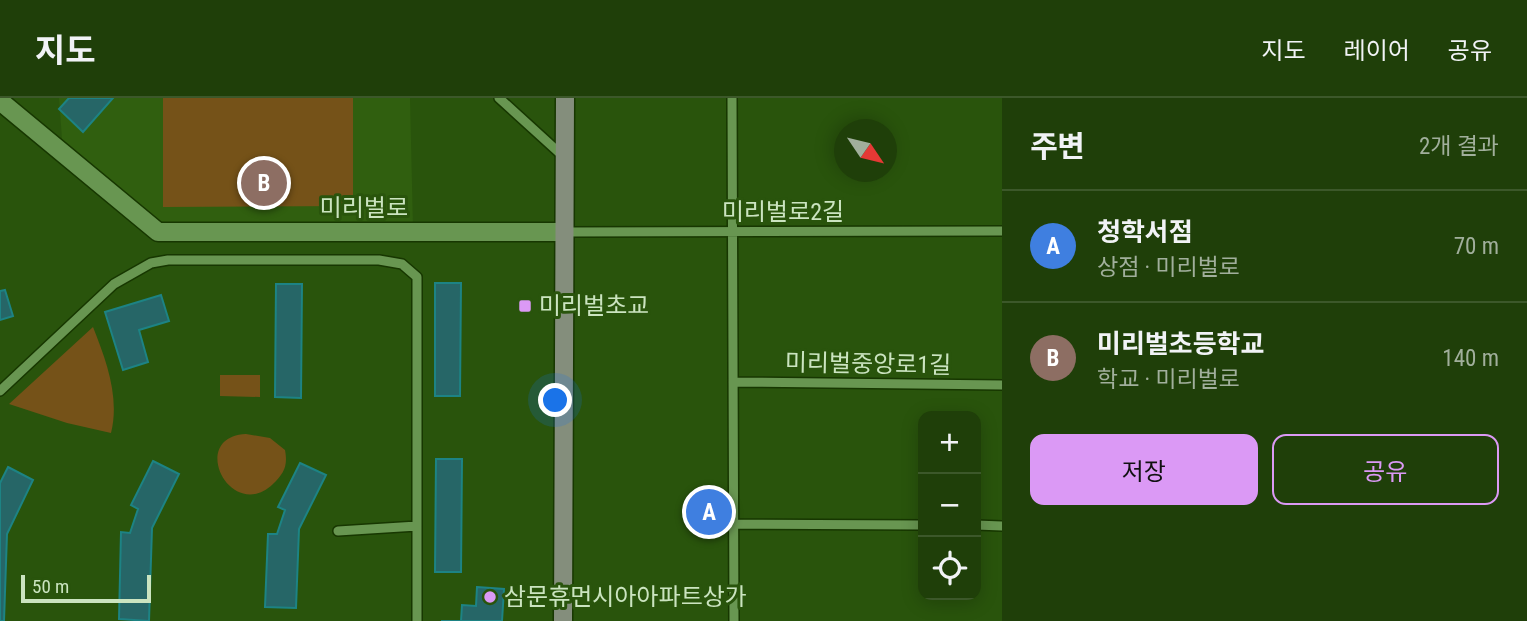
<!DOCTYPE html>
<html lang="ko">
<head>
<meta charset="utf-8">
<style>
	body { margin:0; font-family:"Roboto Condensed","Noto Sans KR",sans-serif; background:#274612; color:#f1f3f6 }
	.controls { position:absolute; right:21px; bottom:21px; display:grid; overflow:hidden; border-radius:14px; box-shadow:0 4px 18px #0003 }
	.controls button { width:63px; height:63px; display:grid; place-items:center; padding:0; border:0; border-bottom:2px solid #3c582a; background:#1f3f09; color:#f1f3f6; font:35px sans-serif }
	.compass { position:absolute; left:834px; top:21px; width:63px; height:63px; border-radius:50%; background:#1f3f09; box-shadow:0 4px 18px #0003; rotate:125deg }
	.scale { position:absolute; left:21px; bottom:18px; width:130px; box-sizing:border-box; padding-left:7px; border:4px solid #cbe4c0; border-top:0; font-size:19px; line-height:24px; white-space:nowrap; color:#cbe4c0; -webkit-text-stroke:5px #29540c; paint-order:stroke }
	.you { position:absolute; left:556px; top:303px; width:24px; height:24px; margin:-18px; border:5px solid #fff; border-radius:50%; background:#1a73e8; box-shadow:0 0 0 10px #1a73e833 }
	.badge { display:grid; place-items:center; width:46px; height:46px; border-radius:50%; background:#db99f5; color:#fff; font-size:23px; font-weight:700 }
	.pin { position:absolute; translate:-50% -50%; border:4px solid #fff; box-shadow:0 2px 7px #0006 }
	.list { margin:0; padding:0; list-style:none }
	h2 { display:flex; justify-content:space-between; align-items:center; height:91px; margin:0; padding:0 28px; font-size:30px }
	h2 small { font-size:23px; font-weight:400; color:#a1af9c }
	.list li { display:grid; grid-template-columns:46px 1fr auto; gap:21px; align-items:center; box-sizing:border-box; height:112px; padding:0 28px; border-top:2px solid #3c582a }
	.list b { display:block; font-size:26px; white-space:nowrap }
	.list p { margin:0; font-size:23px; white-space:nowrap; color:#a1af9c }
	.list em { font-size:23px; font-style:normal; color:#a1af9c }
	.actions { display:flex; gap:14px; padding:21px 28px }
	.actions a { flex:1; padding:16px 0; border:2px solid #db99f5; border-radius:14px; text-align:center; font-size:24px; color:#db99f5 }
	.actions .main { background:#db99f5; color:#111 }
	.icon { flex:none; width:38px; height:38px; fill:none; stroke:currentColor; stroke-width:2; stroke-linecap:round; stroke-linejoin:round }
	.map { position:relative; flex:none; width:1002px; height:523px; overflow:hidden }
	header { display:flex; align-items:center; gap:42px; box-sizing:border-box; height:98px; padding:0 35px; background:#1f3f09; border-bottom:2px solid #3c582a }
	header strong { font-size:33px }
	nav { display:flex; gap:38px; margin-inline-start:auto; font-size:24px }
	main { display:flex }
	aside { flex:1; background:#1f3f09 }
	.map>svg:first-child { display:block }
</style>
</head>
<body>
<header>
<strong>지도</strong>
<nav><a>지도</a><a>레이어</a><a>공유</a></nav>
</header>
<main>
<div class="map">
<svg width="1002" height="523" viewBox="0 0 1002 523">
	<rect width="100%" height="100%" fill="#29540c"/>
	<!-- built -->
	<path fill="#305f0f" d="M59 0H410L413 130 179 138 62 41Z"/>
	<!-- green -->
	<path fill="#755218" d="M163 0H353V108L163 109Z
		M93 229C106 262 120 299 111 335L67 325 9 306Z
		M220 277H260V299L220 298Z
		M246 336 270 340 285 352C288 368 284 375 273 386 231 426 187 339 246 336Z"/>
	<!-- building -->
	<path fill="#266667" stroke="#1d8384" stroke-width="2" d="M69 0H113L83 34 59 11Z
		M435 185H461L460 298H435Z
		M276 186H302L301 300 275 299Z
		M5 192 13 218 0 222V193Z
		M161 197 169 223 139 232 148 264 123 272 105 214Z
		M436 361H462L461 474H435Z
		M153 363 179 376 152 430 149 523 119 521 121 434 130 435 138 411 131 407Z
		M300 365 326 377 299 431 296 510 265 509 268 436H277L285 412 278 409Z
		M8 369 33 382 7 436 4 523H0V385Z
		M477 489 504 491 502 523H441H461L462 507 476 508Z"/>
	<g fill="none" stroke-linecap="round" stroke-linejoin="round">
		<defs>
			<path id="lane" d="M499 0 565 60
				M732 0 734 523
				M565 134 1002 133
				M733 284 1002 287
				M0 293 114 186 151 165 168 162H379L402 166 417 179V523
				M735 426 923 427
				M976 427 1002 428
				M338 433 417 428"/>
			<path id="street" d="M0 3 158 134H565"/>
			<path id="secondary" d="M563 523 565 0"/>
		</defs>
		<!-- lane casing -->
		<use href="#lane" stroke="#173701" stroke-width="12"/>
		<!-- street casing -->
		<use href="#street" stroke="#173701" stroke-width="21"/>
		<!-- secondary casing -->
		<use href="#secondary" stroke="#173701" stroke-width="21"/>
		<!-- lane -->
		<use href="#lane" stroke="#689651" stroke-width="9"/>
		<!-- street -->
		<use href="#street" stroke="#689651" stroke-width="18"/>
		<!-- secondary -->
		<use href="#secondary" stroke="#848e7c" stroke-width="18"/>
	</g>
	<!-- markers -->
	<g fill="#db99f5" stroke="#29540c" stroke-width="2.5">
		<rect x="518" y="201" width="14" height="14" rx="3.5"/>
		<circle cx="490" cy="499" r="7"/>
	</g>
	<g text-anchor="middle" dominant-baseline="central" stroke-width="6" stroke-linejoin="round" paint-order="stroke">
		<!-- street labels -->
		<g font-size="24" fill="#cbe4c0" stroke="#29540c">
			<text x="364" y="110">미리벌로</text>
			<text x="783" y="114">미리벌로2길</text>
			<text transform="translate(868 266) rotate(1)">미리벌중앙로1길</text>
		</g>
		<!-- poi labels -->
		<g font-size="24" fill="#cbe4c0" stroke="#29540c" text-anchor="start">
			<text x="539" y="208">미리벌초교</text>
			<text x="504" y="499">삼문휴먼시아아파트상가</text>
		</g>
	</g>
</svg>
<div class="controls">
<button>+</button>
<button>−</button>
<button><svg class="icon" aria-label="locate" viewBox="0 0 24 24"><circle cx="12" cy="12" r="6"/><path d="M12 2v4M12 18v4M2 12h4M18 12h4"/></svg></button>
</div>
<svg class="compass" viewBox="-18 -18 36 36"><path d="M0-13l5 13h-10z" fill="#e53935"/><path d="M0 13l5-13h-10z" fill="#a1af9c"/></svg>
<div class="scale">50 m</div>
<div class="you"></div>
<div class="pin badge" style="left:709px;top:414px;background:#3f7fe0">A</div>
<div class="pin badge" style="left:264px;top:85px;background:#8d6e63">B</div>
</div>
<aside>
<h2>주변<small>2개 결과</small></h2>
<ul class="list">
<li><span class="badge" style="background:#3f7fe0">A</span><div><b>청학서점</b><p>상점 · 미리벌로</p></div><em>70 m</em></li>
<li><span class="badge" style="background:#8d6e63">B</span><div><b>미리벌초등학교</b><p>학교 · 미리벌로</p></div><em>140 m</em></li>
</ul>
<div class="actions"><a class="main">저장</a><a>공유</a></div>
</aside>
</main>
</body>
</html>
